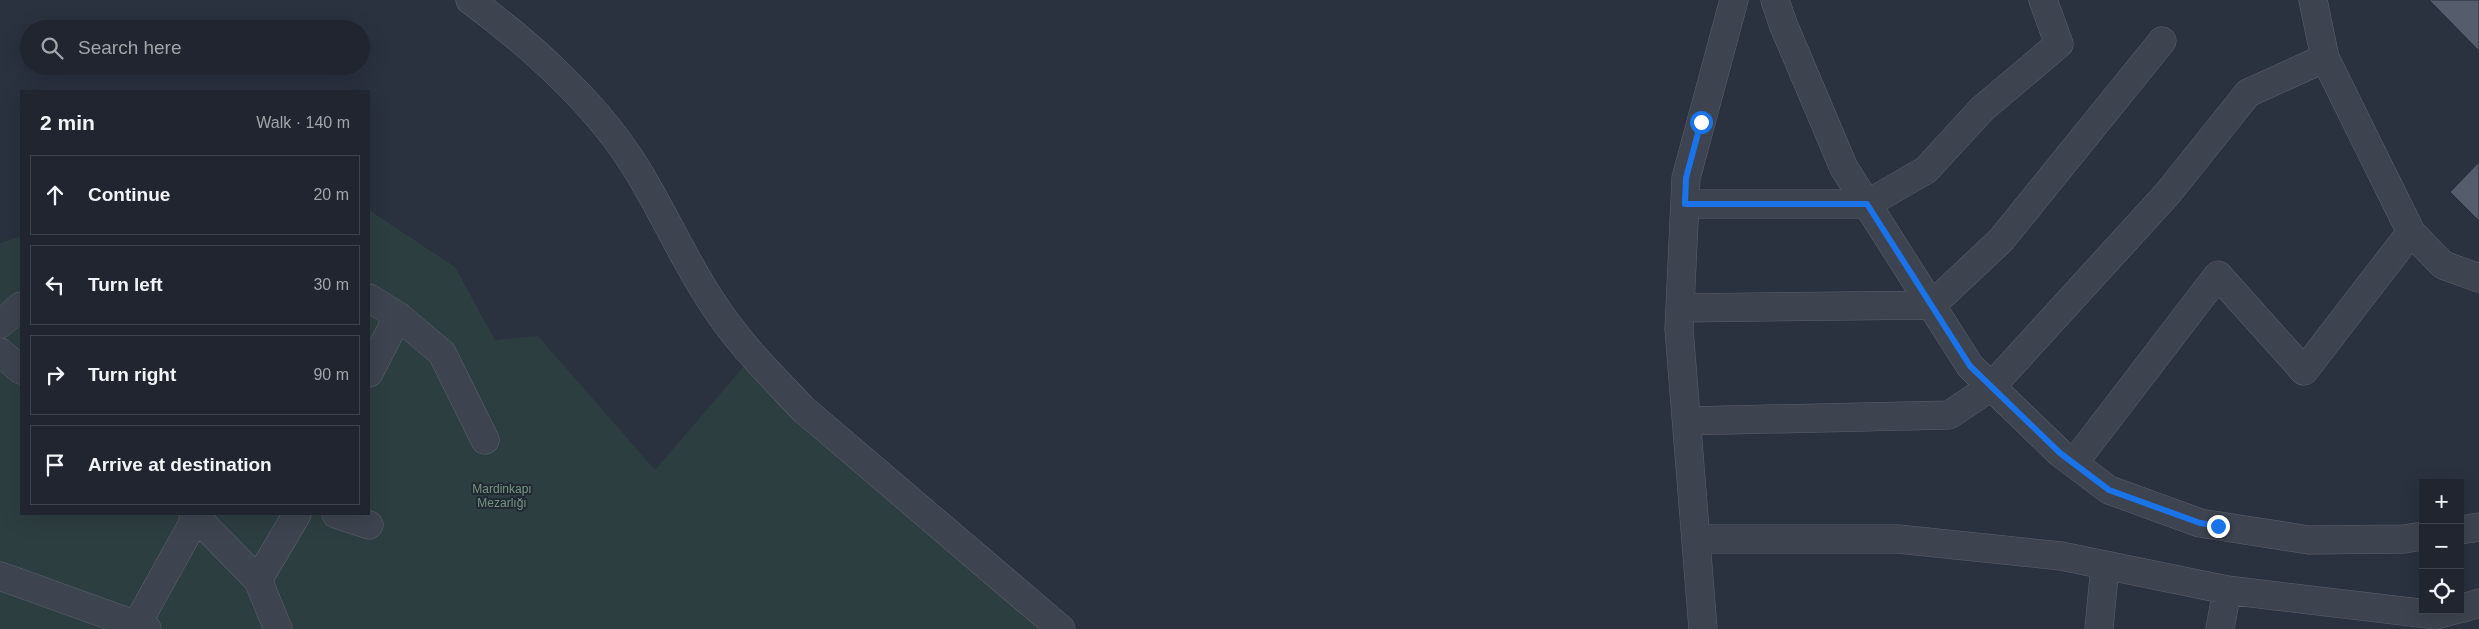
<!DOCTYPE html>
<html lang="en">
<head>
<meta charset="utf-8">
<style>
	body { margin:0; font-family:Helvetica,sans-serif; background:#282d37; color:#f1f3f6 }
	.controls { position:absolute; right:15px; bottom:15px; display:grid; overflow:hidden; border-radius:0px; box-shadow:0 5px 20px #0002 }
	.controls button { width:45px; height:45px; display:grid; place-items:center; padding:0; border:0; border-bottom:1px solid #3d424b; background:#20252f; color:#f1f3f6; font:25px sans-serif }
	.stop { position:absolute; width:15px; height:15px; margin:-11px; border:4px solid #1a73e8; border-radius:50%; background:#fff }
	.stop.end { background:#1a73e8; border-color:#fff; box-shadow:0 1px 5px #0008 }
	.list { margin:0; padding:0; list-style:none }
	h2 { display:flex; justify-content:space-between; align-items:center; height:65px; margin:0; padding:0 20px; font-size:21px }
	h2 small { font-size:16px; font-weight:400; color:#a2a5aa }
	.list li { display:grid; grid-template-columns:32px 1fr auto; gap:15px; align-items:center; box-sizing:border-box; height:80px; margin:0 10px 10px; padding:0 10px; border:1px solid #3d424b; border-radius:0px }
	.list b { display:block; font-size:19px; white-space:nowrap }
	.list em { font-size:16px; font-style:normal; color:#a2a5aa }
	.icon { flex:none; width:28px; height:28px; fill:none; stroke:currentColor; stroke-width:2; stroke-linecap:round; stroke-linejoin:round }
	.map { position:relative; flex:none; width:2479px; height:629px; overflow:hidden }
	.search { position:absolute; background:#20252f; box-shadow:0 5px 20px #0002; left:20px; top:20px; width:350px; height:55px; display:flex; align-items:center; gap:12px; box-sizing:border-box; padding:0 18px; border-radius:28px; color:#a2a5aa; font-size:19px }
	.panel { position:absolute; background:#20252f; box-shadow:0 5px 20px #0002; left:20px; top:90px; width:350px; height:425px; border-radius:0px }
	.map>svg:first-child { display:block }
</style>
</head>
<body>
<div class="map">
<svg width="2479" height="629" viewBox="0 0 2479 629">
	<rect width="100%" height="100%" fill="#2a313f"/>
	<!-- green -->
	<path fill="#2d3e41" d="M369 210 455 267 495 340 538 336 655 470 745 365 1038 629H0V243L21 236V514H369Z"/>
	<!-- building -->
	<path fill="#555d6c" stroke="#242a36" d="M2429 0H2479V51Z
		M2479 162V221L2450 192Z"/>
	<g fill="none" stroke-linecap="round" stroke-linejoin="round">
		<defs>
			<path id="minor" d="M470 0C527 42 590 98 629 157 660 203 681 256 712 302 737 342 771 375 803 409L1061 629
				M1775 0 1783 24 1844 168 1970 366 2060 453 2109 490 2200 523 2309 540 2404 539 2423 536
				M2313 0 2325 58 2411 232 2443 265 2479 278
				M1685 204H1867L1926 170 1982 109 2059 44 2043 0
				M369 298 398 316 442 353 485 440
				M1680 308 1932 305 2001 240 2162 41
				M0 324 21 306
				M0 352 21 370
				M369 373 398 316
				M1687 421 1949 415 1991 387 2168 193 2248 93 2325 58
				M2074 463 2218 275 2304 371 2411 232
				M193 514 258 580 278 629
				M336 514 369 525
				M2460 530 2479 527
				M1696 539H1898L2061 556 2227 590 2220 629
				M0 576 147 629
				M258 580 297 514
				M2227 590 2436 615 2454 610
				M2460 609 2479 603
				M137 624 198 514
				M1703 629 1679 329 1686 178 1734 0
				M2099 629 2105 565"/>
		</defs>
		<!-- minor casing -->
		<use href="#minor" stroke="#5b616c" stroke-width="29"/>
		<!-- minor -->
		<use href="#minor" stroke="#3e444f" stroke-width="28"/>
	</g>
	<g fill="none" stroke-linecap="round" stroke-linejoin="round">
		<!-- route -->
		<path stroke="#1a73e8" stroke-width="6" d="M1701 122 1686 178 1685 204H1867L1970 366 2060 453 2109 490 2200 523 2218 526"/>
	</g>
	<g text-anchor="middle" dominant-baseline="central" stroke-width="4" stroke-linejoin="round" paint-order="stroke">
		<!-- park labels -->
		<g font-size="12" fill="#74977f" stroke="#222834">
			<text x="502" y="489">Mardinkapı<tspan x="502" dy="14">Mezarlığı</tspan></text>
		</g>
	</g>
</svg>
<div class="controls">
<button>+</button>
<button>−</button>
<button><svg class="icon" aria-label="locate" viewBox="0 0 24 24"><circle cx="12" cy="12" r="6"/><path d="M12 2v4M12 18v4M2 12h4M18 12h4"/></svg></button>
</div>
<div class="stop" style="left:1701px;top:122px"></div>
<div class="stop end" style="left:2218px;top:526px"></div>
<div class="search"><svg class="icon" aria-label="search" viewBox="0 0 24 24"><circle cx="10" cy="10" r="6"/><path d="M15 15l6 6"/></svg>Search here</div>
<section class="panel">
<h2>2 min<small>Walk · 140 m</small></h2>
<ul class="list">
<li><svg class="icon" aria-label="ahead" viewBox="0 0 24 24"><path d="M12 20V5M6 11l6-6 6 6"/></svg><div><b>Continue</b></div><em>20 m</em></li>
<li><svg class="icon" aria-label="left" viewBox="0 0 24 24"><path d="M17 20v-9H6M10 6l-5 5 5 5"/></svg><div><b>Turn left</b></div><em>30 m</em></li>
<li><svg class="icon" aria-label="right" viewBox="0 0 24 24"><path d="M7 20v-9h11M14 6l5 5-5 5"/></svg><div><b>Turn right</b></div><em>90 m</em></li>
<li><svg class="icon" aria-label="arrive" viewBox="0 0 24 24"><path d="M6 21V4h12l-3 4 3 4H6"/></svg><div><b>Arrive at destination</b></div></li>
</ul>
</section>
</div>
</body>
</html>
